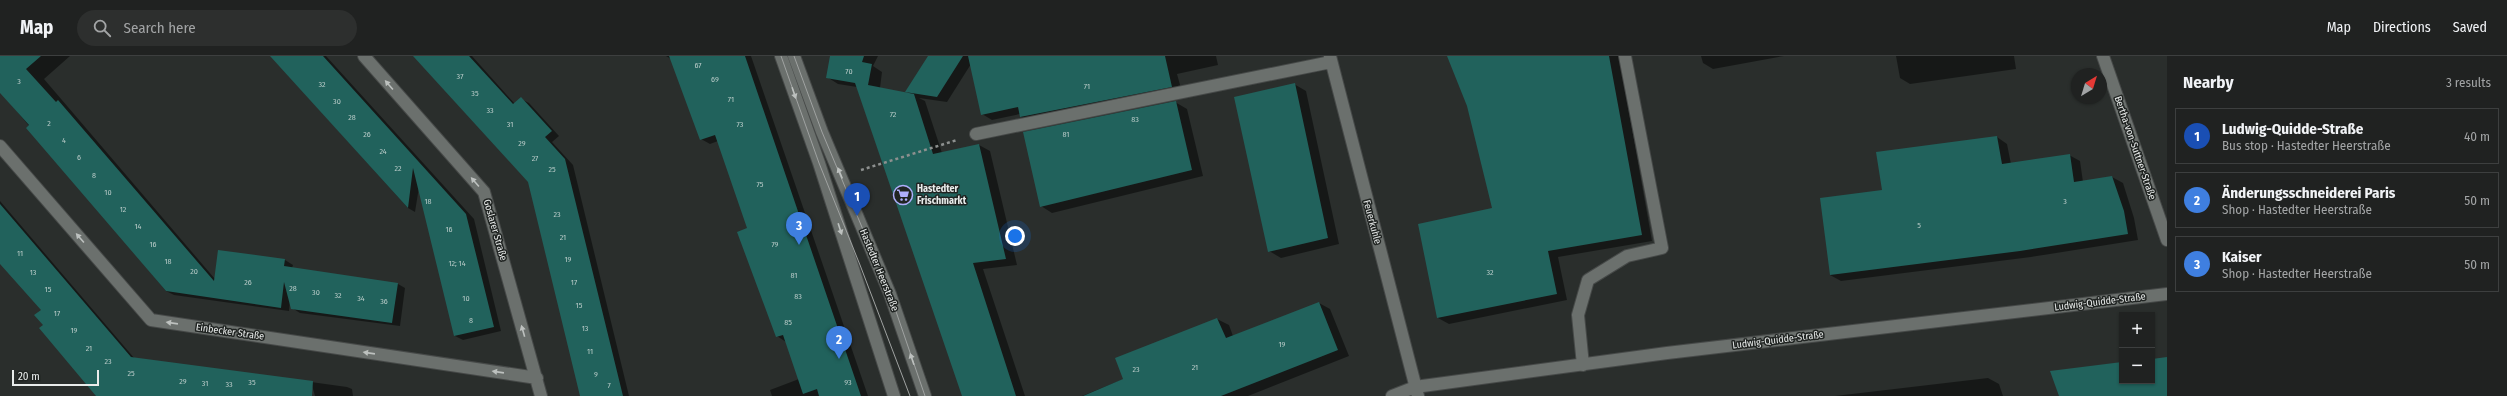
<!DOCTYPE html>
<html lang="en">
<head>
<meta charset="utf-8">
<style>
	body { margin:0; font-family:"Fira Sans Condensed",sans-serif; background:#2d2f2e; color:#f1f3f6 }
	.controls { position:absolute; right:12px; bottom:12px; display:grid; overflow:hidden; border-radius:0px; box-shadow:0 1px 3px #0004 }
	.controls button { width:36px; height:36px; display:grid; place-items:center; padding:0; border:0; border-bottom:1px solid #3d3f3f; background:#202221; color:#f1f3f6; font:20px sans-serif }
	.compass { position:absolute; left:2071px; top:12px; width:36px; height:36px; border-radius:50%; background:#202221; box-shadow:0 1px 3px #0004; rotate:38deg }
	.scale { position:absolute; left:12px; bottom:10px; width:87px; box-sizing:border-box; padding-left:4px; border:2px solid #e9eceb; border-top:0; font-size:11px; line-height:14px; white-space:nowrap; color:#e9eceb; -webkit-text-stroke:3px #202422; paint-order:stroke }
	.you { position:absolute; left:1015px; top:180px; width:14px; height:14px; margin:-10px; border:3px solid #fff; border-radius:50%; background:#1a73e8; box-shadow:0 0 0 6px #1a73e833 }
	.badge { display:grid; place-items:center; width:26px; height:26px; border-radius:50%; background:#2563eb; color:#fff; font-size:13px; font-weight:700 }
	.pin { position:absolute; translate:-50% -33px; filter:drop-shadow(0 1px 2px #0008) }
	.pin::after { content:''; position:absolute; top:21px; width:14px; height:12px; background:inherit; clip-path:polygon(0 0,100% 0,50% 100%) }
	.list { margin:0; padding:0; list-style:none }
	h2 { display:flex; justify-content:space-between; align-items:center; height:52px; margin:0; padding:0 16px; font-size:17px }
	h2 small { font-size:13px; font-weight:400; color:#a2a4a5 }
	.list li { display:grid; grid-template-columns:26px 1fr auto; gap:12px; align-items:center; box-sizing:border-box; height:56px; margin:0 8px 8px; padding:0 8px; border:1px solid #3d3f3f; border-radius:0px }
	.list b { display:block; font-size:15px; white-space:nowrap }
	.list p { margin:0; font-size:13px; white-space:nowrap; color:#a2a4a5 }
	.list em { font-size:13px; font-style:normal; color:#a2a4a5 }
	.icon { flex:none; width:22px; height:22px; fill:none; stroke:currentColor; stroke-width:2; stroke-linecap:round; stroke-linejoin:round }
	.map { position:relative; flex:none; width:2167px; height:340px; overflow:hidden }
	header { display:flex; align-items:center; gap:24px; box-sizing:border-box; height:56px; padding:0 20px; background:#202221; border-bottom:1px solid #3d3f3f }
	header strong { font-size:19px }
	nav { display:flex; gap:22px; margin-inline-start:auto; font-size:14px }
	.search { width:280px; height:36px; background:#2d2f2e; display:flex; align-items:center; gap:10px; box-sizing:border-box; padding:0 14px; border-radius:22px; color:#a2a4a5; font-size:15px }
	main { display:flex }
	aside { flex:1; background:#202221 }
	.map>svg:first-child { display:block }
</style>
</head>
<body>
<header>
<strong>Map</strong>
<div class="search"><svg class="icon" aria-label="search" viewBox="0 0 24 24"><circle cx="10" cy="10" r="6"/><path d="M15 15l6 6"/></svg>Search here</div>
<nav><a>Map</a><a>Directions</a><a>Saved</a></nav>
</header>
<main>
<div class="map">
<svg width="2167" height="340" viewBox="0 0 2167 340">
	<rect width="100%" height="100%" fill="#2a2e2c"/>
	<!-- shadow -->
	<path fill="#0007" d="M0 0H70L44 23 215 223 219 195 285 204 293 209 292 212 398 228 405 232 400 270 300 257 292 252 290 245 289 255 174 239 166 235 0 35Z
		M271 0H326L474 163 501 275 463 284 455 280 419 131 415 156 408 152Z
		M414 0H472L515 48 521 43 529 47 559 80 552 86 573 109 629 340H581L529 126Z
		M666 0H751L868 340H772L770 334 799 323 786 286 777 280 748 172 718 85 710 88 701 83 671 3Z
		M831 0H878L873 10 882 16 880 32 910 38 906 36 929 0H1216L1218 9 1177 18 1182 36 1031 67 1021 61 1020 58 992 64 982 58 971 8 947 46 919 42 925 45 942 97 979 89 990 95 1017 209 983 213 1025 340H963L857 31 838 28 827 21Z
		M1448 0H1619L1652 185 1558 201 1567 244 1449 268 1438 262 1493 153 1468 50Z
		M1701 0H1784L1713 13 1703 7Z
		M1896 0H2014L2016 13 1910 28 1900 22Z
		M1294 28 1306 35 1339 188 1281 202 1269 195Z
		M1175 46 1187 53 1203 120 1052 157 1041 150Z
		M1997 81 2007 88 2011 108 2069 99 2080 105 2083 126 2112 121 2123 127 2134 162 2138 184 2031 201 1841 225 1830 219 1883 135Z
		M0 145 135 303 279 340H98L44 269 42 254 0 205Z
		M1319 247 1330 253 1349 300 1248 340H1082L1124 323 1217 263 1229 269 1233 280Z
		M1988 322 1999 328 2003 340H1835Z
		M311 326 347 331 352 333 353 340H315Z"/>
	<!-- building -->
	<path fill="#21625c" d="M0 0H41L26 13 56 46 58 44 214 225 218 194 285 203 284 210 398 227 392 267 291 253 284 226 281 252 166 235 26 72 29 69 0 37Z
		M270 0H323L466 158 494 271 454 280 413 112 408 152Z
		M413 0H469L513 48 521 41 552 75 545 81 565 103 623 340H580L528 126Z
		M669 0H745L861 340H819L817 333 803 338 783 279 776 281 737 176 747 172 715 79 700 84Z
		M830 0H864L862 6 872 8 868 29 914 38 933 98 979 88 1006 203 973 207 1016 340H962L855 27 826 22Z
		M928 0H963L937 41 905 36Z
		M968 0H1165L1172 31 1020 61 1018 51 981 59Z
		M1447 0H1609L1642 179 1548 195 1557 238 1437 262 1418 168 1492 152 1467 50Z
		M1295 27 1328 182 1268 196 1234 41Z
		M1176 45 1192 114 1040 151 1023 76Z
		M1997 80 2002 108 2070 98 2074 126 2112 120 2124 155 2128 178 2020 195 1830 219 1820 142 1882 134 1876 96Z
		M0 148 131 301 313 325 312 340H96L39 272 43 269 34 259 41 254 0 208Z
		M1319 246 1338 294 1221 340H1083L1123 323 1115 302 1217 262 1226 282Z
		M2167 301V340H2059L2050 315 2122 306V325H2152V303Z"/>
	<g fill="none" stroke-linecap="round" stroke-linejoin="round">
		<defs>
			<path id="minor" d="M364 0 484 136 541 340
				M781 0 819 107 894 340
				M794 0 822 76 890 238 925 340
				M1330 0 1418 340
				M2103 0 2167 184
				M976 78 1331 6
				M0 90 151 264 537 322
				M1583 309 1578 259 1588 224 1627 200 1662 192 1625 0
				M1392 340 1415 331 1667 297 2167 238"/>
		</defs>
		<!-- minor casing -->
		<use href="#minor" stroke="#464948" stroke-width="14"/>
		<!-- path -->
		<path stroke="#8d908f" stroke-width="2.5" stroke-dasharray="3 3" stroke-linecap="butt" d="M861 114 957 84"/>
		<!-- minor -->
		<use href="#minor" stroke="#6b706d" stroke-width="12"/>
		<!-- tram -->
		<path stroke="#a0a3a2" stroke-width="1" d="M781 0 819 107 860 209 910 340
			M794 0 822 76 890 238 925 340"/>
	</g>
	<!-- one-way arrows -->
	<defs><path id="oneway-solid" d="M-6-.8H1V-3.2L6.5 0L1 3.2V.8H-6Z"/></defs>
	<g fill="#bdc1bf">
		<use href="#oneway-solid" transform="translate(389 29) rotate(-131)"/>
		<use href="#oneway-solid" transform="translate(794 37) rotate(71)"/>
		<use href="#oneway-solid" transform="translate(840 117) rotate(-113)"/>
		<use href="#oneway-solid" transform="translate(475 126) rotate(-131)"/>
		<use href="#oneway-solid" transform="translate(840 173) rotate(72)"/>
		<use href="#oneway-solid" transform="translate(80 182) rotate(-131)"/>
		<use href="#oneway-solid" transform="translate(172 267) rotate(-172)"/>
		<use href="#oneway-solid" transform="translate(523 275) rotate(-106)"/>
		<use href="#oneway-solid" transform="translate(369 297) rotate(-172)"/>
		<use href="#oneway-solid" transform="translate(912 303) rotate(-109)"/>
		<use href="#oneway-solid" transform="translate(498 316) rotate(-172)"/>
	</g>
	<!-- icons -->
	<defs>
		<symbol id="supermarket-ring" viewBox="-11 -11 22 22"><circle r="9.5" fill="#202422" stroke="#aeaefb" stroke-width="1.5"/><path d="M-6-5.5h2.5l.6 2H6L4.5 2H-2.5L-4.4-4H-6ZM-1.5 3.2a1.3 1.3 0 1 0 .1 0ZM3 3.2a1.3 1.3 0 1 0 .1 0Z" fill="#aeaefb"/></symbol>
	</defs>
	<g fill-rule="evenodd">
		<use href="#supermarket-ring" x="892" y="128" width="22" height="22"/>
	</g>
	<g text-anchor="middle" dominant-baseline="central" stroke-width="3" stroke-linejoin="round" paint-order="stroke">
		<!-- number labels -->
		<g font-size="8" fill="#b7cac7">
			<text x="698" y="9">67</text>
			<text x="849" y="15">70</text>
			<text x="460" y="20">37</text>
			<text x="715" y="23">69</text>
			<text x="19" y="25">3</text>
			<text x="322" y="28">32</text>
			<text x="1087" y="30">71</text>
			<text x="475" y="37">35</text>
			<text x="731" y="43">71</text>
			<text x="337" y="45">30</text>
			<text x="490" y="54">33</text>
			<text x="893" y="58">72</text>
			<text x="352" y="61">28</text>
			<text x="1135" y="63">83</text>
			<text x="49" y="67">2</text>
			<text x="510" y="68">31</text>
			<text x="740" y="68">73</text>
			<text x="367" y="78">26</text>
			<text x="1066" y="78">81</text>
			<text x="64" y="84">4</text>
			<text x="522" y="87">29</text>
			<text x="383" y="95">24</text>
			<text x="79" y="101">6</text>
			<text x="535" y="102">27</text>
			<text x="398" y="112">22</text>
			<text x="552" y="113">25</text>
			<text x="94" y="119">8</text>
			<text x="760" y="128">75</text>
			<text x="108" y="136">10</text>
			<text x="428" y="145">18</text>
			<text x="2065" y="145">3</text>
			<text x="123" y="153">12</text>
			<text x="557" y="158">23</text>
			<text x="1919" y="169">5</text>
			<text x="138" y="170">14</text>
			<text x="449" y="173">16</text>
			<text x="563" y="181">21</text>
			<text x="153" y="188">16</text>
			<text x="775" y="188">79</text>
			<text x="20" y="197">11</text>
			<text x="568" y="203">19</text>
			<text x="168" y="205">18</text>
			<text x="457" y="207">12; 14</text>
			<text x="194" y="215">20</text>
			<text x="33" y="216">13</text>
			<text x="1490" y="216">32</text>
			<text x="794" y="219">81</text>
			<text x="248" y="226">26</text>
			<text x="574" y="226">17</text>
			<text x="293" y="232">28</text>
			<text x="48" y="233">15</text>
			<text x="316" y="236">30</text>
			<text x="338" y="239">32</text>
			<text x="798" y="240">83</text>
			<text x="361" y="242">34</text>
			<text x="466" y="242">10</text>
			<text x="384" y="245">36</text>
			<text x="579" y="249">15</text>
			<text x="57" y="257">17</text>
			<text x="471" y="264">8</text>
			<text x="788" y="266">85</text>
			<text x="585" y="272">13</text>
			<text x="74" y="274">19</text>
			<text x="1282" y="288">19</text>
			<text x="89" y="292">21</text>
			<text x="590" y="295">11</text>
			<text x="108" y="305">23</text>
			<text x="1195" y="311">21</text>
			<text x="1136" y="313">23</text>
			<text x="131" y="317">25</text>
			<text x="596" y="318">9</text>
			<text x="183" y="325">29</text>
			<text x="252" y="326">35</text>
			<text x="848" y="326">93</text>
			<text x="205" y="327">31</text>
			<text x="229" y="328">33</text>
			<text x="609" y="329">7</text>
		</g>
		<!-- street labels -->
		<g font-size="10" fill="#e9eceb" stroke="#202422">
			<text transform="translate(2135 92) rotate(71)">Bertha-von-Suttner-Straße</text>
			<text transform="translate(1372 166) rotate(75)">Feuerkuhle</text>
			<text transform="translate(495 174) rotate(74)">Goslarer Straße</text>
			<text transform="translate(879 214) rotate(68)">Hastedter Heerstraße</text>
			<text transform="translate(2100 246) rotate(-7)">Ludwig-Quidde-Straße</text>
			<text transform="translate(230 276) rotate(8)">Einbecker Straße</text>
			<text transform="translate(1778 284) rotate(-7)">Ludwig-Quidde-Straße</text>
		</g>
		<!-- poi labels -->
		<g font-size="10" font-weight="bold" fill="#e9eceb" stroke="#202422" text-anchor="start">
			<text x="917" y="133">Hastedter<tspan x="917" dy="12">Frischmarkt</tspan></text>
		</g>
	</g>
</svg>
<div class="controls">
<button>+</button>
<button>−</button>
</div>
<svg class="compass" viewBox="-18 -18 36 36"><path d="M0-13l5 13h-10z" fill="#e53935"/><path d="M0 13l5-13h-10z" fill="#a2a4a5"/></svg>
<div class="scale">20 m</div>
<div class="you"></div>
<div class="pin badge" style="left:857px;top:160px;background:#1a4fb4">1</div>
<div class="pin badge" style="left:839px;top:303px;background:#3f7fe0">2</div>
<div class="pin badge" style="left:799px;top:189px;background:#3f7fe0">3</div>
</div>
<aside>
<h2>Nearby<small>3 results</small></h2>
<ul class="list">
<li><span class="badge" style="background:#1a4fb4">1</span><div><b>Ludwig-Quidde-Straße</b><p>Bus stop · Hastedter Heerstraße</p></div><em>40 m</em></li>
<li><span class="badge" style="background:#3f7fe0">2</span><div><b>Änderungsschneiderei Paris</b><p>Shop · Hastedter Heerstraße</p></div><em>50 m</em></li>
<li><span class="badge" style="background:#3f7fe0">3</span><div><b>Kaiser</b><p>Shop · Hastedter Heerstraße</p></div><em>50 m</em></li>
</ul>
</aside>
</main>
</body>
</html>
